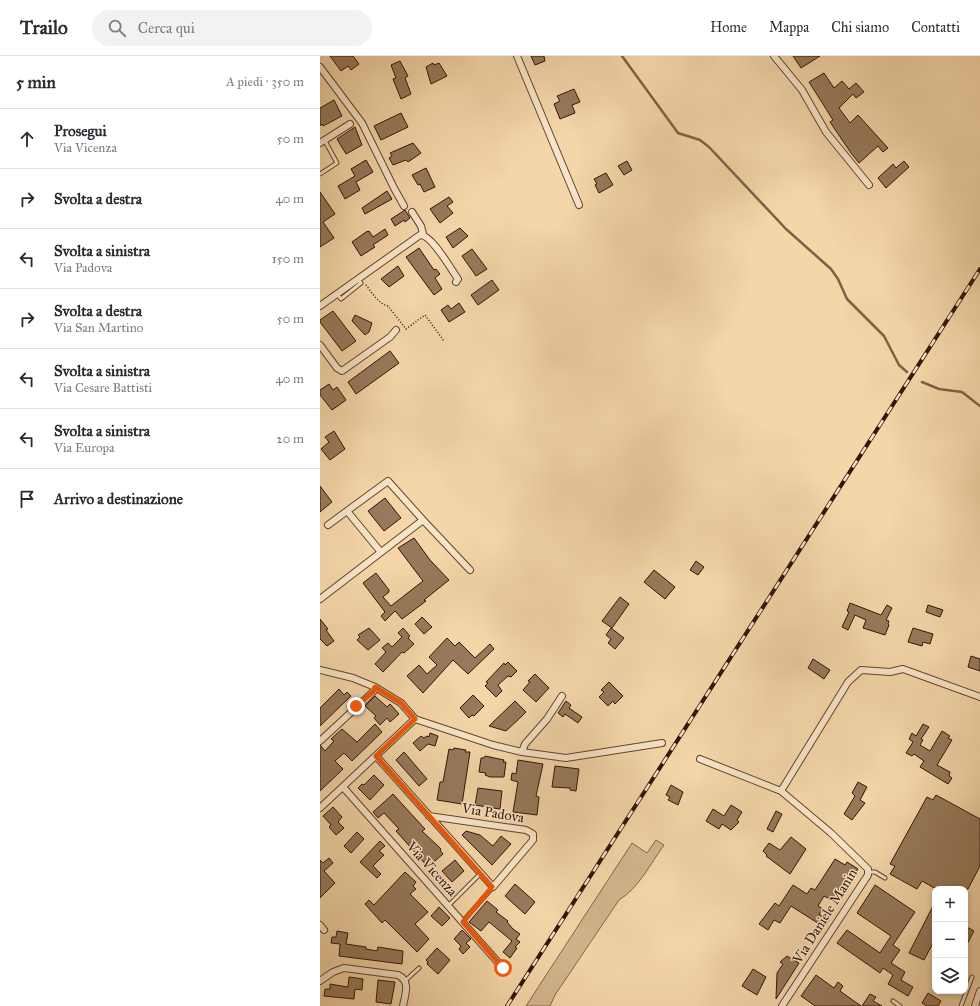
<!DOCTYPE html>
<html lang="it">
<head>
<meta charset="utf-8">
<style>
	body { margin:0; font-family:"IM FELL Great Primer",serif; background:#f2f2f3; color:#2b2b33 }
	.controls { position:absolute; right:12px; bottom:12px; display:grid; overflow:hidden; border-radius:8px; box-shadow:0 2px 6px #0003 }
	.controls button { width:36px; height:36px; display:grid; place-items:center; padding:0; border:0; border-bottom:1px solid #e1e1e2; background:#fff; color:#2b2b33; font:20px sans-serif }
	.stop { position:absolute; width:12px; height:12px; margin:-9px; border:3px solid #ea580c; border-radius:50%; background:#fff }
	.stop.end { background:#ea580c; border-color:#fff; box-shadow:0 1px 4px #0008 }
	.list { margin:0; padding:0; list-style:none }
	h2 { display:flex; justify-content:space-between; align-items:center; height:52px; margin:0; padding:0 16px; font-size:17px }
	h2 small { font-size:13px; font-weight:400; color:#7c7c81 }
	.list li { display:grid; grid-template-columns:26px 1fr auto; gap:12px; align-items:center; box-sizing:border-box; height:60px; padding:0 16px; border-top:1px solid #e1e1e2 }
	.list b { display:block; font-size:15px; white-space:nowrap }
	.list p { margin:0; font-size:13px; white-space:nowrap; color:#7c7c81 }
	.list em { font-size:13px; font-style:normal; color:#7c7c81 }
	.icon { flex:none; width:22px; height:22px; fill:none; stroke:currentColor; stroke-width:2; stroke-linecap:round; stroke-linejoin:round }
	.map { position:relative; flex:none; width:660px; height:950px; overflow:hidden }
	header { display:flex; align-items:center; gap:24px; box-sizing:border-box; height:56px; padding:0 20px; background:#fff; border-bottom:1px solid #e1e1e2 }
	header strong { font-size:19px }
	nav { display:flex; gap:22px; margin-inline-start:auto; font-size:14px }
	.search { width:280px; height:36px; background:#f2f2f3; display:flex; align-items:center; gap:10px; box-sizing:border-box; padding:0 14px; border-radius:22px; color:#7c7c81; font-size:15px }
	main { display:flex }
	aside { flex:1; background:#fff }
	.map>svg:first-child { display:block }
</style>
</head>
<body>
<header>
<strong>Trailo</strong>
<div class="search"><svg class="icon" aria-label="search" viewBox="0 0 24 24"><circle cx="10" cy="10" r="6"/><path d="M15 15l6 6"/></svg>Cerca qui</div>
<nav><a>Home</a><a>Mappa</a><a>Chi siamo</a><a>Contatti</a></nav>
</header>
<main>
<aside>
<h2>5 min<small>A piedi · 350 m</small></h2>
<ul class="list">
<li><svg class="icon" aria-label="ahead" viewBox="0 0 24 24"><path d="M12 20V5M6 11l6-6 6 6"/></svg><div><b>Prosegui</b><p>Via Vicenza</p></div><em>50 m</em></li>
<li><svg class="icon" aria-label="right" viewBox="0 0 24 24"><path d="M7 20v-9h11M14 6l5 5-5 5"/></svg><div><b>Svolta a destra</b></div><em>40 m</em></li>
<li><svg class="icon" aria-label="left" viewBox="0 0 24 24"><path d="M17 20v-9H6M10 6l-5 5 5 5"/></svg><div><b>Svolta a sinistra</b><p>Via Padova</p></div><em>150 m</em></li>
<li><svg class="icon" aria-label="right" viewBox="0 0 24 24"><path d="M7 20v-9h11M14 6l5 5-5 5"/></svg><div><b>Svolta a destra</b><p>Via San Martino</p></div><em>50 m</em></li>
<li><svg class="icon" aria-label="left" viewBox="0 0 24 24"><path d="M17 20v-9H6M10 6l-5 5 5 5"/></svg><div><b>Svolta a sinistra</b><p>Via Cesare Battisti</p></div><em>40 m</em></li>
<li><svg class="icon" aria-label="left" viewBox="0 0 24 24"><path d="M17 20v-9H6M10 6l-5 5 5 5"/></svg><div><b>Svolta a sinistra</b><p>Via Europa</p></div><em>20 m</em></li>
<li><svg class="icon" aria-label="arrive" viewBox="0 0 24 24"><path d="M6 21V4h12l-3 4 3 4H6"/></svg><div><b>Arrivo a destinazione</b></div></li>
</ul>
</aside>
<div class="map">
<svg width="660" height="950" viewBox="0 0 660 950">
	<rect width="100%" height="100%" fill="#f4d6a9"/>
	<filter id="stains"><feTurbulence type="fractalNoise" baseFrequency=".005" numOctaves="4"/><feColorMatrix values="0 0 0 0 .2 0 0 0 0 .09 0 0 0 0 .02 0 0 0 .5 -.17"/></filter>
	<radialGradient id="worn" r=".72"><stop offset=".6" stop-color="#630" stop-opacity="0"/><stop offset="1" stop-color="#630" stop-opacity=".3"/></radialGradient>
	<!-- green -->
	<path fill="#d3b58d" stroke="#82654a" d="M336 784 344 789C331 807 318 833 299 844L235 939 230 950H206L312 787 327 797Z"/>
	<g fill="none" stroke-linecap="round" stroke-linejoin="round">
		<!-- stream -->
		<path stroke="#7f6147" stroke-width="2.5" d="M302 0 358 77 380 84 389 91 466 173 511 213 518 223 527 243 564 280 579 309 587 316
			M602 326 619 333 642 336 660 350"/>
	</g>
	<!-- building -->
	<path fill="#97795b" stroke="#321506" d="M10 0H33L39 8 31 14 28 10 21 15Z
		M211 0H224L225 5 215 9Z
		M473 0H500L481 12Z
		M80 5 88 20 85 22 91 38 81 43 73 23 76 22 71 9Z
		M113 7 114 9 119 7 127 20 111 28 106 11Z
		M504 17 514 32 522 25 529 33 536 27 544 36 536 42 533 38 519 52 530 67 538 59 568 92 563 96 558 90 539 107 531 97 510 66 513 64 489 26Z
		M254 33 260 46 252 49 255 57 240 63 234 48 240 45 237 40Z
		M14 44 22 60 3 70 2 68 0 70V52Z
		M81 57 88 71 61 84 54 70Z
		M35 71 42 89 26 98 17 83Z
		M93 87 101 97 88 106 86 104 73 109 69 102 72 100 70 97Z
		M46 104 53 116 36 126 40 134 25 143 18 130 35 120 31 113Z
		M307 105 312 114 304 119 298 110Z
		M584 105 589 111 566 132 558 122 573 108 576 112Z
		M106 112 115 131 104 136 100 128 98 129 92 119Z
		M286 117 293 129 279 137 275 129 277 128 274 123Z
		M67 135 72 143 45 158 42 152Z
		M0 136 15 158 3 166 14 182 0 191Z
		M129 141 133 146 127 150 133 157 120 167 110 153Z
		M85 154 90 162 85 166 84 164 75 170 71 163Z
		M140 172 148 180 133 192 126 181Z
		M65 173 68 179 53 189 55 191 41 200 32 186 46 176 49 175 53 181Z
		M99 192 114 214 116 213 120 218 115 222 122 233 114 239 86 201Z
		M152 193 167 213 156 220 142 200Z
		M78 210 84 220 69 231 61 223Z
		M172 224 179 234 158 249 151 239Z
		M139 247 145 256 129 266 121 254 128 249 131 253Z
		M13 255 36 285 22 295 0 266V264Z
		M35 259 52 267 49 276 45 279 32 265Z
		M70 295 79 307 36 338 28 326Z
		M9 328 13 334 17 331 26 344 12 354 0 339V334Z
		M14 375 25 393 10 404 1 393 9 386 5 381Z
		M0 430 12 446 0 456Z
		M65 442 81 462 64 475 48 455Z
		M94 482 110 504 129 524 104 544 106 545 82 563 75 555 65 565 61 560 65 556 43 527 56 517 69 534V536L63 541 71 550 103 525 78 492Z
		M376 505 384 511 378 519 370 514Z
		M334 514 355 531 345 543 324 526Z
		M300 541 309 548 292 572 282 565Z
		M530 547 561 559 567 549 572 552 566 564 569 565 568 568 569 569 565 579 543 572 546 564 535 559 528 574 522 571 529 556 527 555Z
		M608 549 623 554 620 561 606 556Z
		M102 561 112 571 104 578 95 568Z
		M0 563 8 573 6 574 14 585 7 590 0 583Z
		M49 572 60 584 48 594 37 584 40 581 38 579Z
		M83 572 90 580 88 582 94 588 84 597 82 596 63 616 55 608 66 596 62 592 68 587 72 591 82 581 78 577Z
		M291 572 304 582 295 593 288 587 291 583 286 579Z
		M593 572 613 578 610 588 603 586 602 590 588 586Z
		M127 582 135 590 139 586 155 602 170 588 174 593 148 618 133 604 103 637 87 620 99 609 107 618 117 609 109 601Z
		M651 600 660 603V615L648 611Z
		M493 603 510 614 504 623 488 612Z
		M188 606 197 615 191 621 188 620 178 629 182 635 176 641 165 630 168 627 166 626 184 607 185 609Z
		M215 618 229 632 216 646 203 634 210 626 208 625Z
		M289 626 303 640 295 648 293 645 288 650 279 641 284 636 281 634Z
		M19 633 24 639 27 636 31 640 0 670V652Z
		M153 639 164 650 154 660 152 659 149 662 140 652Z
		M55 640 67 651 70 648 79 658 70 666 67 662 60 669 54 662 56 660 45 650Z
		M195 645 206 656 201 661 186 675 169 670Z
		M246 645 251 649 249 652 262 661 258 667 245 658 243 661 238 657Z
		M55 668 62 676 32 705 24 697 15 705 23 713 0 735V689L5 695 14 685 11 683 22 673 37 686Z
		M603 668 609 671 601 683 603 684 600 689 610 695 622 675 630 680 628 682 632 684 617 709 630 716 629 720 632 722 628 728 600 711 604 705 594 698 592 700 586 697 593 686 589 683 592 677 596 680Z
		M110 677 118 680 115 690 108 688 100 695 93 687 101 680 104 682 107 680 109 681Z
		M134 692 146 694 145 696H150L142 748 117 744 120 726H123L129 693 133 694Z
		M84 696 107 723 99 730 76 704Z
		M165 700 184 704 183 706H186L184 721H170L165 719 166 717 159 716 161 702H164Z
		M198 704 223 708 216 740 219 741 217 759 193 756 198 726 191 724 192 717 196 718Z
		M235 710 259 713 256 735 250 734V732L232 731Z
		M54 719 64 729 50 744 38 732 42 728 44 729Z
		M538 726 547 731 540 744 545 747 532 764 524 758 535 740 532 737Z
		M351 729 363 736 358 749 348 744 350 741 346 739Z
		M158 732 182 735 180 753 155 749Z
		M73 738 105 773 102 775 121 793 120 794 123 798 108 811 76 775 79 773 64 757 58 762 53 756Z
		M616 739 660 763V810L648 833H616L602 825 597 833 570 818 575 810 570 808 607 741 613 744Z
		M411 749 422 756 417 764 419 766 411 774 402 768 399 773 386 765 393 753 404 760Z
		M13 751 22 761 18 766 24 772 16 779 9 771 11 769 3 760Z
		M456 755 462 758 453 776 447 773Z
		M146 775 160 779 173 790 181 780 191 788 172 809 142 779Z
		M37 776 44 783 31 797 24 790Z
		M471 781 486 793 470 818 446 800 447 799 443 795 449 787 460 794Z
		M60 785 65 790 59 795 64 799 53 810 61 818 57 822 40 806Z
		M9 802 13 807 4 815 15 827 0 842V804L3 807Z
		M515 803 525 809 527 806 538 813 517 847 504 840 498 850 503 853 499 858 509 864 504 871 471 850 460 867 454 864 448 874 439 868 455 847 459 850 473 829 487 838 491 832 495 834Z
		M135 804 144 815 132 826 122 815Z
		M85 816 96 826 93 830 96 833 90 838 108 856 95 868 109 883 97 896 65 864 62 867 45 848 49 844 54 849Z
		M195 828 215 846 205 858 185 840Z
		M555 829 595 856 573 889 580 894 571 907 585 916 581 924 593 931 588 940 568 928 573 919 563 912 560 917 517 887 527 874 560 897 571 880 537 857Z
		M167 845 178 854 176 856 188 865 187 866 193 873 200 878 196 883 200 886 195 891 197 892 190 902 183 896 192 885 169 866 161 875 149 866Z
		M615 846V888L613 887 604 904 589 897Z
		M119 851 130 862 122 870 111 860Z
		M645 870 654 875 645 892Z
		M142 874 151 883 146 887 150 891 143 898 139 893 141 890 134 883Z
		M17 875 28 877 26 888 46 891V893L57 895 58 891 83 895 82 908 19 900 20 888 11 887 12 881H16Z
		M117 892 130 904 118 918 107 908 108 906 106 904Z
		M467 900 479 907 456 943 457 917 463 908 460 906Z
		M433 913 446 921 437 939 422 930Z
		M496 919 514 932 518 926 523 930 520 935 541 950H495L481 940Z
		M29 921 43 923 42 934 35 933 34 943 4 940 5 933H10V928L28 931Z
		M58 924 75 926 71 948 56 946Z
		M608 937 621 945 618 950H607L602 947Z
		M550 938 556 941 553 945 562 950H542Z"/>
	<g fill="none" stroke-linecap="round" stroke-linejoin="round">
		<defs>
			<path id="service" d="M0 118 17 107 5 85
				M17 238 21 243 41 227 38 223
				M549 816H555L565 822
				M129 849 161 817
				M143 865 173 831
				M86 924 99 912
				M573 945 580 950
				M641 950 652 921"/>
			<path id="minor" d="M197 0 259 149
				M454 0 482 34 506 76 549 129
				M0 11 42 67 74 132 84 150
				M0 87 30 68
				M92 156 101 170 103 178
				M0 250 100 179C111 178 131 213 138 223L136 226
				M0 289 17 312 22 315 70 281 76 274
				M103 464 150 514
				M8 469 27 455
				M0 543 103 464 68 425 27 455 60 495
				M0 614 33 622 55 631 81 647 95 663 173 689 202 696 246 702 342 687
				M0 685 53 636 55 631
				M202 696 205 688 227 663 242 640
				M56 700 173 831 213 784V778L206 774 109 760
				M380 703 461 735 511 777 548 813V819L462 950
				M23 731 183 912
				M461 735 528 626 541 614 570 616 583 613 660 641
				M0 752 95 663
				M0 869 4 874
				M0 925 13 916 24 912 78 919C91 925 85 939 83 950
				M655 950 660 935"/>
		</defs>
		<!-- service casing -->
		<use href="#service" stroke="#62452f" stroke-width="5"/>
		<!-- minor casing -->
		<use href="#minor" stroke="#62452f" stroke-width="8"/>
		<!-- path -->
		<path stroke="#321506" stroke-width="1.5" stroke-dasharray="1 2" stroke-linecap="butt" d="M46 229C52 237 59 248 68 250L86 273 105 259 124 285"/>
		<!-- service -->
		<use href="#service" stroke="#f8e4c7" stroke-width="3"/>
		<!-- minor -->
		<use href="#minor" stroke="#f8e4c7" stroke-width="6"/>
		<defs>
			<path id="rail" d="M187 950 660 213"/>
		</defs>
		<!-- rail casing -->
		<use href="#rail" stroke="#321506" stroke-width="4"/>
		<!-- rail -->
		<use href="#rail" stroke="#f8e4c7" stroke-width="2.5" stroke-dasharray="8" stroke-linecap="butt"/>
	</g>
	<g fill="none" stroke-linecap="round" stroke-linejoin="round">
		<!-- route -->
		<path stroke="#ea580c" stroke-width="5" d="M36 650 53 636 55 631 81 647 95 663 56 700 172 831 143 866 183 912"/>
	</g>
	<g text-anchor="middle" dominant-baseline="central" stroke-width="3" stroke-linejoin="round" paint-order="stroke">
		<!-- street labels -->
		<g font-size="14" fill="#321506" stroke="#f8e4c7">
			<text transform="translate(173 757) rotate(9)">Via Padova</text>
			<text transform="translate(112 813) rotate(48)">Via Vicenza</text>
			<text transform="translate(505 860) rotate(-58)">Via Daniele Manin</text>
		</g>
	</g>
	<rect width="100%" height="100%" filter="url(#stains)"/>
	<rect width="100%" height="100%" fill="url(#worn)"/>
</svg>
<div class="controls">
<button>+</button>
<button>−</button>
<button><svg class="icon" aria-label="layers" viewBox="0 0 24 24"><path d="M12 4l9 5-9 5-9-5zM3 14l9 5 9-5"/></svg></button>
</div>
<div class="stop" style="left:183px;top:912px"></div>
<div class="stop end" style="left:36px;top:650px"></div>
</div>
</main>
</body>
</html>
